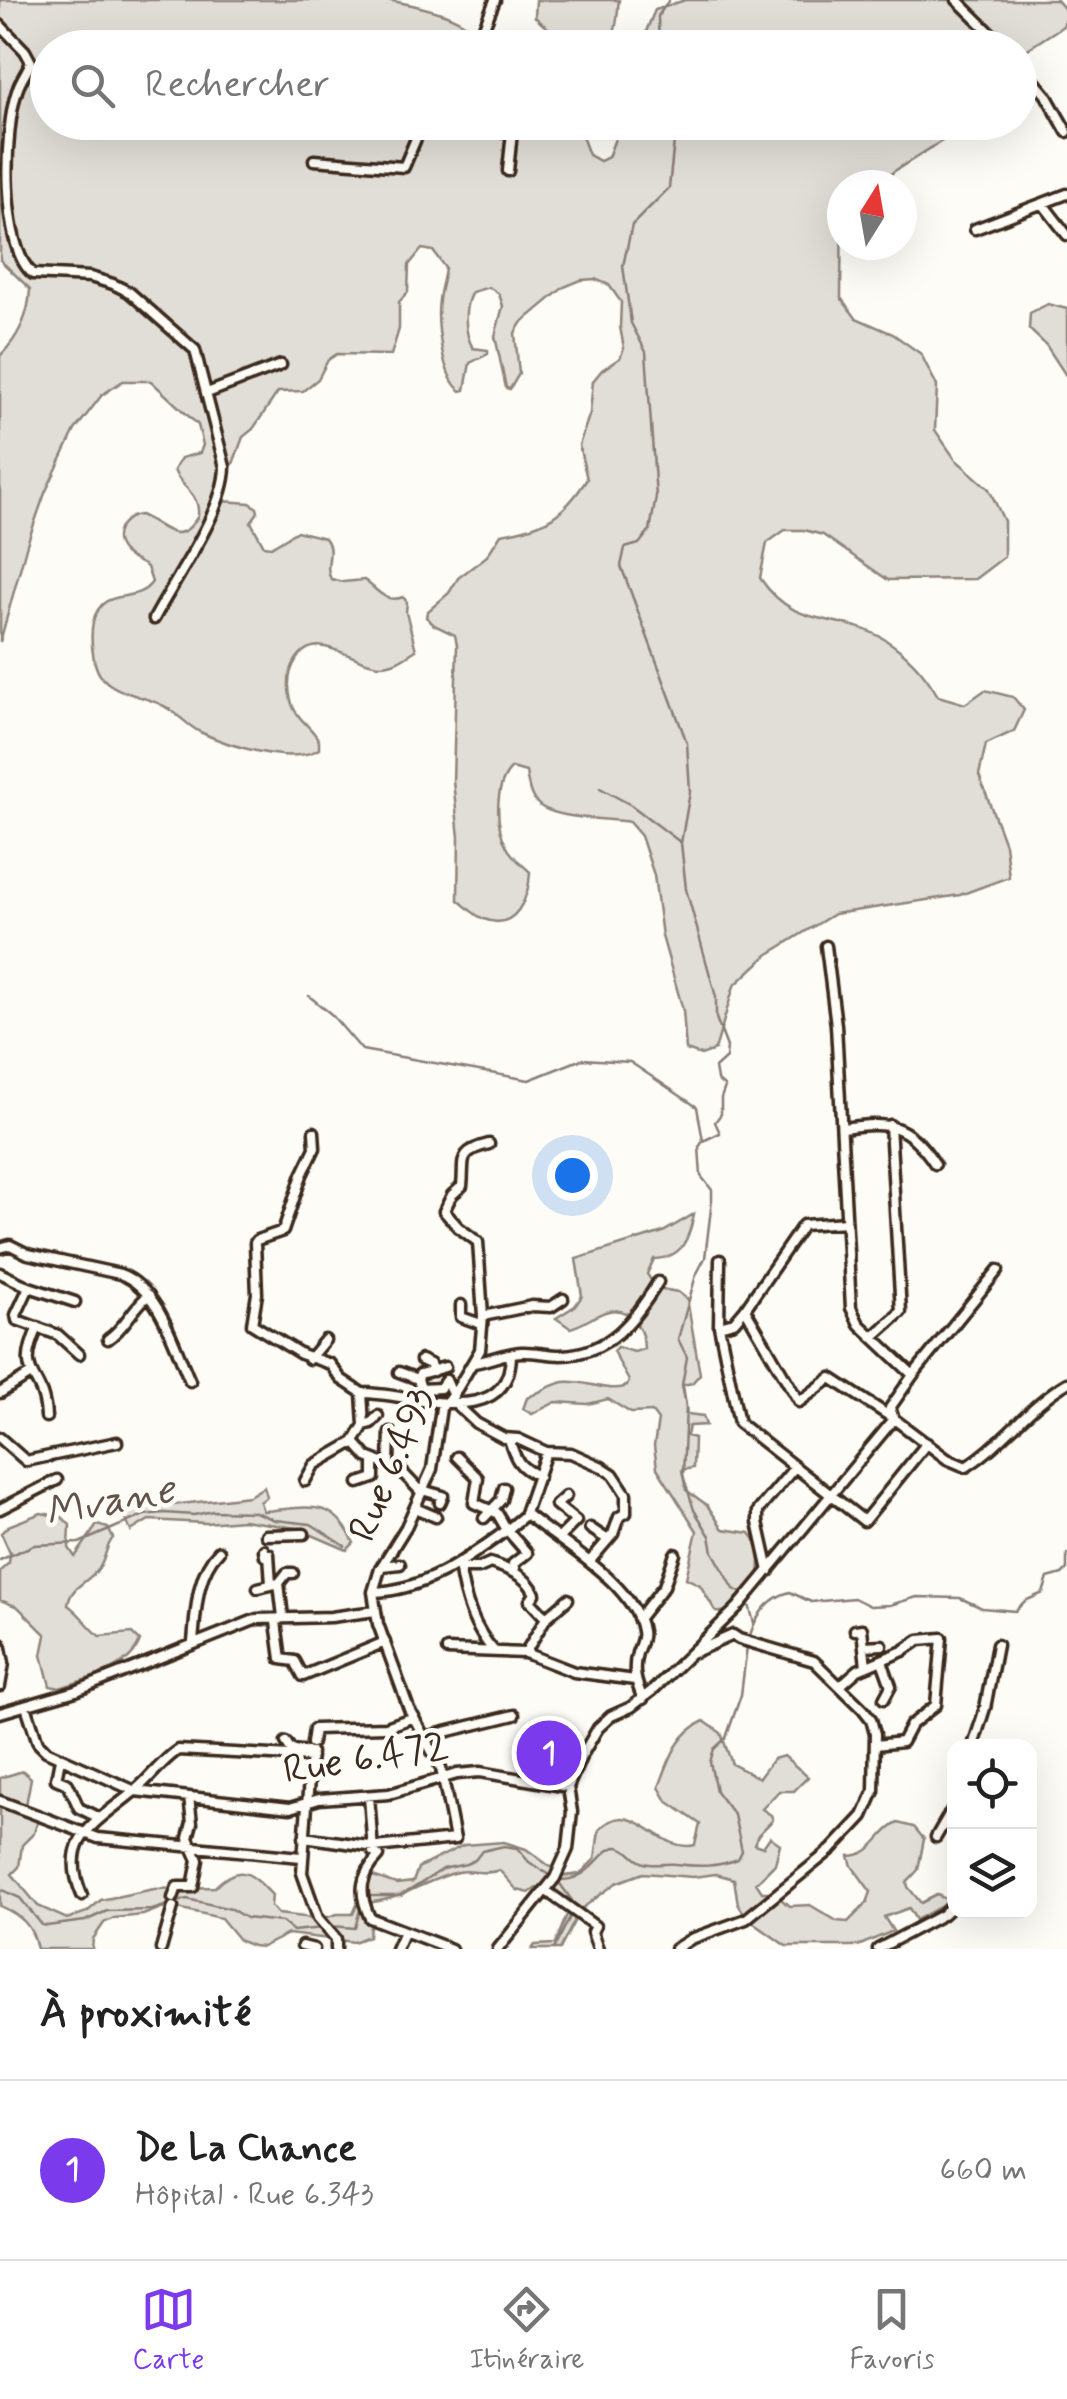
<!DOCTYPE html>
<html lang="fr">
<head>
<meta charset="utf-8">
<style>
	body { margin:0; font-family:Mynerve,sans-serif; background:#f2f2f2; color:#222 }
	.controls { position:absolute; right:30px; bottom:30px; display:grid; overflow:hidden; border-radius:20px; box-shadow:0 10px 40px #0002 }
	.controls button { width:90px; height:90px; display:grid; place-items:center; padding:0; border:0; border-bottom:2px solid #e0e0e0; background:#fff; color:#222; font:50px sans-serif }
	.compass { position:absolute; left:827px; top:170px; width:90px; height:90px; border-radius:50%; background:#fff; box-shadow:0 10px 40px #0002; rotate:11deg }
	.you { position:absolute; left:572px; top:1175px; width:35px; height:35px; margin:-25px; border:8px solid #fff; border-radius:50%; background:#1a73e8; box-shadow:0 0 0 15px #1a73e833 }
	.badge { display:grid; place-items:center; width:65px; height:65px; border-radius:50%; background:#7c3aed; color:#fff; font-size:32px; font-weight:700 }
	.pin { position:absolute; translate:-50% -50%; border:5px solid #fff; box-shadow:0 2px 10px #0006 }
	.list { margin:0; padding:0; list-style:none }
	h2 { display:flex; justify-content:space-between; align-items:center; height:130px; margin:0; padding:0 40px; font-size:42px }
	h2 small { font-size:32px; font-weight:400; color:#767676 }
	.list li { display:grid; grid-template-columns:65px 1fr auto; gap:30px; align-items:center; box-sizing:border-box; height:180px; padding:0 40px; border-top:2px solid #e0e0e0 }
	.list b { display:block; font-size:38px; white-space:nowrap }
	.list p { margin:0; font-size:32px; white-space:nowrap; color:#767676 }
	.list em { font-size:32px; font-style:normal; color:#767676 }
	.icon { flex:none; width:55px; height:55px; fill:none; stroke:currentColor; stroke-width:2; stroke-linecap:round; stroke-linejoin:round }
	.map { position:relative; flex:none; width:1067px; height:1949px; overflow:hidden }
	.search { position:absolute; background:#fff; box-shadow:0 10px 40px #0002; left:30px; right:30px; top:30px; height:110px; display:flex; align-items:center; gap:25px; box-sizing:border-box; padding:0 35px; border-radius:55px; color:#767676; font-size:38px }
	.sheet { height:310px; background:#fff }
	nav { display:flex; justify-content:space-around; align-items:center; box-sizing:border-box; height:140px; border-top:2px solid #e0e0e0; background:#fff; font-size:28px; color:#767676 }
	nav a { display:grid; justify-items:center; gap:5px }
	nav .on { color:#7c3aed }
	.map>svg:first-child { display:block }
</style>
</head>
<body>
<div class="map">
<svg width="1067" height="1949" viewBox="0 0 1067 1949">
	<rect width="100%" height="100%" fill="#fdfcf7"/>
	<filter id="ink" filterUnits="userSpaceOnUse"><feTurbulence type="fractalNoise" baseFrequency=".01" numOctaves="2"/><feDisplacementMap in="SourceGraphic" scale="20" xChannelSelector="R" yChannelSelector="G"/><feConvolveMatrix kernelMatrix="1 2 1 2 8 2 1 2 1" color-interpolation-filters="sRGB"/></filter>
	<g filter="url(#ink)">
		<!-- green -->
		<path fill="#e1ded7" stroke="#8e847a" stroke-width="2.5" d="M0 0H388C414 6 479 15 481 48H48V122L577 123 589 155 600 161 608 157 621 123H963L956 132 893 172 883 185H842L841 298 856 318 893 334 921 354 937 386 935 430 955 459 989 489 1004 521V557L975 579 888 580 823 535 804 530H785L767 543 760 578C796 632 838 611 884 639 907 653 925 673 938 696L965 704 985 690 1013 697 1024 710 1014 731 986 744 979 775 1005 844 1009 877 960 895 834 914 767 955 734 986 715 1050 701 1055 686 1050 683 1010 662 936 654 875 641 836 629 822C605 818 551 820 536 802 529 795 528 782 526 772L512 768C494 784 495 826 507 847 512 857 522 864 530 872 529 897 516 932 484 919 475 916 466 906 458 900L459 837 453 781 457 645 455 635 434 625 426 617 427 612 449 593 458 578 487 556 501 534C544 527 563 517 587 479L579 445 590 413 593 381 602 370 620 358 624 348 620 327 621 302 609 285 595 279 581 280 564 287 521 323 515 333 519 374 510 389 506 388 495 336 503 306 499 294 489 287 472 292C463 307 464 333 473 348L488 350V354L470 363 465 390 461 391C442 378 436 322 439 300 440 289 444 279 445 268L433 251 422 249 409 265 408 292 399 302V329L391 355 337 354 328 360 318 379 303 391 278 392 253 429 243 437 233 464 217 484 216 492 222 501 250 503 257 508 258 512 251 522 264 546 271 547 297 531 325 538C336 551 323 565 331 579L343 582 364 580C377 589 385 604 403 597L407 602 406 612 416 650C404 658 394 665 380 665 353 664 317 627 296 660 287 674 287 688 292 704 297 720 313 727 319 741V749C292 766 227 745 200 732 186 725 177 712 162 705 142 695 114 694 100 675 92 663 90 636 93 622 102 584 136 606 152 582L147 567C140 562 130 559 124 553 108 538 122 516 140 515 163 524 178 550 198 516 200 492 181 489 174 470L181 458 200 453 203 445 198 425 151 381H123L102 395 75 430 45 493 27 544 0 642V356C19 337 29 316 30 289L0 260Z
			M536 0H619C617 12 618 32 609 40 588 59 550 32 535 17Z
			M685 0H1057L1067 12 1063 26 1020 54V48H646L647 29 655 10Z
			M1048 304 1067 309V377L1046 345 1029 329 1030 313Z
			M694 1214C689 1238 683 1258 654 1259L647 1274 656 1288 678 1292 687 1299 700 1374 692 1383 683 1385 687 1414 703 1416 706 1425 689 1426 687 1436 694 1438 693 1468 682 1470 686 1490 707 1505 723 1529 750 1533C761 1545 764 1572 753 1586 749 1590 743 1592 740 1595 730 1604 730 1614 716 1612L700 1585 686 1578 697 1531 657 1468 654 1446 658 1420 652 1412 631 1413 608 1399 588 1404 556 1402 532 1414 523 1409 527 1398C538 1393 552 1384 564 1382 584 1379 609 1394 627 1386L629 1381 613 1351 617 1347 634 1352 644 1349C644 1331 631 1306 609 1311 595 1314 584 1325 570 1328L556 1318 575 1306 582 1296 576 1259 663 1232Z
			M264 1487 267 1497 260 1502 263 1511C307 1508 333 1496 354 1543L347 1550 296 1528 243 1520 205 1523 149 1520 131 1531 121 1511 249 1496Z
			M41 1513 62 1517 70 1525 69 1548 75 1557 97 1525 108 1528 113 1538C105 1547 106 1559 99 1568 88 1583 71 1585 68 1605 83 1616 87 1626 100 1636L132 1633 140 1641C129 1671 87 1678 60 1688L50 1686 42 1655 46 1635 18 1607 0 1600V1571L9 1563 10 1553 1 1533 8 1526Z
			M704 1721 721 1733 732 1764 759 1778 773 1759 784 1756 808 1777 794 1791H779L762 1809 771 1815 773 1820 758 1835 754 1844 763 1847 770 1837 780 1844 775 1864 756 1883 762 1892H773L789 1906 810 1905 837 1921 848 1922 867 1903 871 1892 852 1866 849 1856C876 1855 878 1832 898 1823L914 1827 924 1839 918 1870 907 1882 908 1887 921 1903 937 1895 946 1899 945 1904 916 1920 909 1908 884 1917 893 1931 858 1946H786L747 1918 738 1904 734 1879 716 1874 693 1877 643 1873 616 1883 580 1910 560 1949H532L535 1945 555 1944 571 1905 552 1890 538 1887 529 1893 517 1890 499 1870C485 1876 472 1869 458 1872 427 1879 403 1899 372 1902L369 1936 354 1942 288 1934 262 1947 253 1946 240 1941 221 1918 178 1908H161L143 1915 114 1918 104 1923 93 1939 92 1949H37C33 1926 21 1915 0 1906V1778L23 1771 31 1778 26 1805 37 1823 34 1833 22 1845 19 1867 12 1874 38 1906 67 1919 87 1912 101 1900 154 1889 215 1887C240 1862 251 1873 272 1895L271 1906 278 1914 322 1919 337 1914H353L370 1875 396 1884 413 1882 418 1868 464 1845 504 1842 526 1849 563 1876 580 1874 595 1859 599 1830C634 1793 659 1855 695 1845L700 1824 667 1801 659 1787C669 1761 676 1734 704 1721Z"/>
		<g fill="none" stroke-linecap="round" stroke-linejoin="round">
			<!-- stream -->
			<path stroke="#887d74" stroke-width="2.5" d="M659 48 658 16 669 0
				M676 122 669 188 632 225 623 266 631 323 646 352 656 497 650 530 639 544 625 548 621 566 687 743 690 792 681 843 686 889 716 997V1018L727 1047 726 1058 715 1068 717 1080 725 1087 721 1098V1114L715 1122 720 1133 703 1141 699 1147 701 1176 712 1190V1200L705 1258 696 1275 678 1339 687 1357 682 1385 686 1406 683 1475 694 1510 710 1536 713 1552 734 1589 743 1594
				M600 788 631 805 680 842
				M309 996 331 1014 362 1050 529 1080 582 1059 630 1062 697 1107 703 1141
				M0 1560 34 1545 79 1543 144 1515 164 1513 194 1515 213 1511 255 1512 275 1520 311 1524 345 1546
				M748 1601 754 1623
				M749 1639C755 1617 767 1598 790 1592L811 1602 854 1598 870 1606 890 1605 917 1597 960 1598 982 1608 1015 1611 1025 1601 1043 1593 1048 1578 1062 1574 1067 1569V1554
				M559 1880C591 1882 601 1846 618 1847 629 1848 633 1860 644 1863 654 1866 666 1863 676 1864 698 1867 717 1867 738 1859L742 1851 734 1815 716 1791 710 1762 714 1749 726 1738 741 1695 747 1646
				M558 1881 573 1902 574 1907
				M0 1889 20 1898 42 1925 47 1926 85 1921 107 1911 152 1910 187 1899 231 1909 246 1918 282 1922 293 1931 323 1928
				M366 1896H401L443 1869 466 1864 475 1860 482 1851 504 1846 517 1848 529 1862 552 1877
				M331 1926 355 1928 362 1902
				M554 1949 571 1915"/>
			<defs>
				<path id="minor" d="M957 0 1006 48
					M0 25 25 51 31 62C27 72 20 80 17 91 4 129 0 247 33 274L90 277 113 284 129 292 195 350 225 467C224 512 176 577 154 619
					M467 48 482 32 495 0
					M1020 64 1046 95 1067 132
					M431 122 453 128 510 132
					M314 160 404 167 423 122
					M508 171 513 122
					M1043 204 1067 235
					M975 229 1067 194
					M207 393 281 365
					M826 946 836 1025 851 1308 859 1324 913 1375 890 1408 894 1419
					M843 1128C889 1121 908 1123 935 1164
					M314 1132 315 1148 302 1175 283 1231 257 1240 255 1243 257 1294 252 1324 301 1354 330 1364 341 1379 362 1393
					M0 1248 10 1245 28 1254 120 1274C160 1289 174 1346 190 1381
					M720 1260 719 1326 739 1423 864 1521 927 1443
					M0 1273 29 1287 75 1302
					M29 1287 16 1315 17 1320 58 1335 79 1354
					M461 1305V1317L481 1324
					M745 1309 799 1402 831 1378 894 1419
					M483 1316 532 1306 551 1307 563 1299
					M719 1326 734 1322 745 1309 803 1225 846 1222
					M38 1327C14 1380 44 1369 46 1417
					M873 1337 901 1312 890 1125
					M108 1339C125 1328 132 1308 149 1295
					M309 1359 325 1340
					M421 1360 430 1364 433 1371
					M474 1363C490 1360 505 1353 521 1352 534 1351 547 1355 561 1355 609 1354 635 1320 658 1282
					M399 1372 418 1379 421 1389 440 1388 446 1380 453 1396
					M913 1375 998 1270
					M418 1379 420 1374 445 1367
					M0 1393 31 1374
					M458 1406 476 1423 504 1438 518 1439 546 1452 571 1453 602 1467 613 1474 626 1494V1513L619 1517 613 1534 590 1561
					M364 1425 371 1423 378 1416
					M0 1438 26 1461 117 1442
					M509 1439C515 1458 518 1468 539 1476
					M389 1463 390 1432
					M305 1481 314 1465 354 1442
					M359 1483 374 1478V1461
					M422 1490 443 1496 440 1503
					M421 1492 400 1470 367 1457 354 1442 364 1425 362 1393C409 1392 510 1434 511 1354
					M415 1508 436 1517
					M0 1509 57 1480
					M525 1513C560 1543 635 1584 642 1631 644 1639 639 1646 637 1653 632 1670 636 1683 643 1699
					M484 1518 501 1500 504 1488
					M590 1528 608 1540
					M266 1535 304 1534
					M559 1538 576 1521 556 1505 566 1496
					M264 1550 265 1556 269 1554 271 1584
					M382 1566 400 1564
					M769 1571 758 1522V1511L795 1467
					M515 1572 513 1564 527 1553 507 1530 524 1516 546 1452
					M279 1583 283 1617 276 1622 281 1659 295 1661 303 1676 385 1642
					M258 1588 279 1583 287 1573H293
					M373 1592C424 1591 467 1559 507 1530L497 1513 474 1503 478 1478 457 1457
					M546 1618 568 1599
					M638 1619 664 1586 675 1554
					M855 1630 862 1629 866 1666
					M193 1642C196 1611 196 1574 219 1551
					M0 1643 4 1663 0 1686
					M864 1646 882 1645
					M447 1650 525 1653
					M494 1651C473 1628 463 1595 459 1564L463 1568H479L490 1563C508 1569 528 1576 535 1594L530 1601 546 1618 525 1653 574 1672 635 1680
					M882 1661 891 1686 884 1699
					M841 1685 858 1670 903 1651 919 1640 942 1638 936 1705 911 1725 902 1742 876 1745
					M26 1706 38 1743 46 1751 135 1791 290 1808 319 1799 389 1794 457 1774 480 1772 568 1787
					M0 1713 76 1691 257 1619 331 1617 375 1611
					M425 1737 514 1715
					M286 1742 291 1750 311 1752 302 1873 318 1918 336 1939V1949
					M312 1743 314 1729 386 1727 414 1717
					M973 1746 985 1708 997 1645
					M60 1759 56 1779 68 1784 79 1808 99 1818
					M369 1796 373 1852 379 1856C360 1876 358 1892 370 1918L404 1931
					M0 1801 98 1838 301 1857
					M304 1837 375 1847 455 1839 441 1768 409 1709 378 1624 373 1592 380 1569 406 1527 432 1469 441 1408 457 1389 480 1350 483 1316 478 1242 458 1227 444 1211 452 1195 462 1186C465 1161 456 1152 489 1144
					M936 1837 954 1806
					M545 1890 595 1926 592 1932 598 1949
					M82 1895C58 1839 96 1823 132 1793 149 1780 160 1762 178 1750L311 1757
					M173 1898 177 1887H193L198 1860 188 1838 192 1823 189 1797
					M302 1946 314 1949
					M161 1949 173 1907
					M396 1949 404 1931 451 1949
					M498 1949 555 1878 568 1849 572 1812 568 1787 581 1757 598 1728 611 1716 631 1707 653 1690 738 1607 894 1419 947 1459 966 1467C1004 1443 1029 1405 1067 1383
					M675 1949 691 1939 746 1919 832 1849 863 1816 874 1791 875 1734 871 1719 863 1709 814 1661 739 1639 733 1635 695 1652
					M878 1949 942 1915 954 1904"/>
			</defs>
			<!-- minor casing -->
			<use href="#minor" stroke="#3b2a1e" stroke-width="15"/>
			<!-- minor -->
			<use href="#minor" stroke="#fdfcf7" stroke-width="8"/>
		</g>
	</g>
	<g text-anchor="middle" dominant-baseline="central" stroke-width="9" stroke-linejoin="round" paint-order="stroke">
		<!-- street labels -->
		<g font-size="40" fill="#3b2a1e" stroke="#fdfcf7">
			<text transform="translate(393 1465) rotate(-67)">Rue 6.493</text>
			<text transform="translate(366 1759) rotate(-9)">Rue 6.472</text>
		</g>
		<!-- water labels -->
		<g font-size="42" font-style="italic" fill="#615349" stroke="#fdfcf7">
			<text transform="translate(110 1502) rotate(-11)">Mvane</text>
		</g>
	</g>
</svg>
<div class="controls">
<button><svg class="icon" aria-label="locate" viewBox="0 0 24 24"><circle cx="12" cy="12" r="6"/><path d="M12 2v4M12 18v4M2 12h4M18 12h4"/></svg></button>
<button><svg class="icon" aria-label="layers" viewBox="0 0 24 24"><path d="M12 4l9 5-9 5-9-5zM3 14l9 5 9-5"/></svg></button>
</div>
<svg class="compass" viewBox="-18 -18 36 36"><path d="M0-13l5 13h-10z" fill="#e53935"/><path d="M0 13l5-13h-10z" fill="#767676"/></svg>
<div class="you"></div>
<div class="pin badge" style="left:549px;top:1753px">1</div>
<div class="search"><svg class="icon" aria-label="search" viewBox="0 0 24 24"><circle cx="10" cy="10" r="6"/><path d="M15 15l6 6"/></svg>Rechercher</div>
</div>
<section class="sheet">
<h2>À proximité<small></small></h2>
<ul class="list">
<li><span class="badge">1</span><div><b>De La Chance</b><p>Hôpital · Rue 6.343</p></div><em>660 m</em></li>
</ul>
</section>
<nav>
<a class="on"><svg class="icon" aria-label="map" viewBox="0 0 24 24"><path d="M3 6l6-2 6 2 6-2v14l-6 2-6-2-6 2zM9 4v14M15 6v14"/></svg>Carte</a>
<a><svg class="icon" aria-label="directions" viewBox="0 0 24 24"><path d="M12 3l9 9-9 9-9-9zM9 14v-3h6M13 9l2 2-2 2"/></svg>Itinéraire</a>
<a><svg class="icon" aria-label="saved" viewBox="0 0 24 24"><path d="M7 4h10v16l-5-4-5 4z"/></svg>Favoris</a>
</nav>
</body>
</html>
